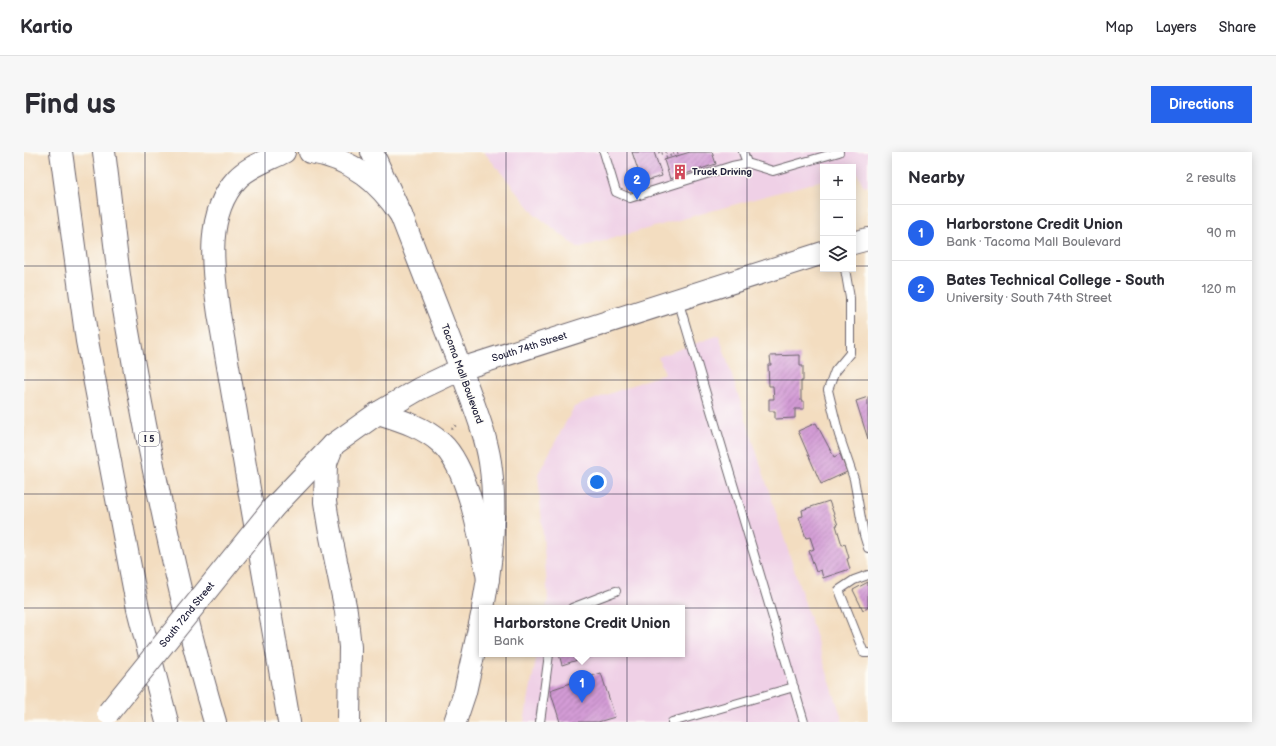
<!DOCTYPE html>
<html lang="en">
<head>
<meta charset="utf-8">
<style>
	body { margin:0; font-family:"Balsamiq Sans",sans-serif; background:#f7f7f7; color:#2b2b33 }
	.controls { position:absolute; right:12px; top:12px; display:grid; overflow:hidden; border-radius:0px; box-shadow:0 2px 10px #0003 }
	.controls button { width:36px; height:36px; display:grid; place-items:center; padding:0; border:0; border-bottom:1px solid #e1e1e2; background:#fff; color:#2b2b33; font:20px sans-serif }
	.you { position:absolute; left:573px; top:330px; width:14px; height:14px; margin:-10px; border:3px solid #fff; border-radius:50%; background:#1a73e8; box-shadow:0 0 0 6px #1a73e833 }
	.badge { display:grid; place-items:center; width:26px; height:26px; border-radius:50%; background:#2563eb; color:#fff; font-size:13px; font-weight:700 }
	.pin { position:absolute; translate:-50% -33px; filter:drop-shadow(0 1px 2px #0008) }
	.pin::after { content:''; position:absolute; top:21px; width:14px; height:12px; background:inherit; clip-path:polygon(0 0,100% 0,50% 100%) }
	.popup { position:absolute; left:455px; top:453px; width:206px; height:52px; box-sizing:border-box; display:grid; place-content:center; border-radius:0px; background:#fff; filter:drop-shadow(0 1px 3px #0005); font-size:13px; white-space:nowrap; color:#7c7c81 }
	.popup b { font-size:15px; color:#2b2b33 }
	.popup::after { content:''; position:absolute; left:50%; top:100%; margin-left:-8px; border:8px solid transparent; border-top-color:#fff }
	.list { margin:0; padding:0; list-style:none }
	h2 { display:flex; justify-content:space-between; align-items:center; height:52px; margin:0; padding:0 16px; font-size:17px }
	h2 small { font-size:13px; font-weight:400; color:#7c7c81 }
	.list li { display:grid; grid-template-columns:26px 1fr auto; gap:12px; align-items:center; box-sizing:border-box; height:56px; padding:0 16px; border-top:1px solid #e1e1e2 }
	.list b { display:block; font-size:15px; white-space:nowrap }
	.list p { margin:0; font-size:13px; white-space:nowrap; color:#7c7c81 }
	.list em { font-size:13px; font-style:normal; color:#7c7c81 }
	.icon { flex:none; width:22px; height:22px; fill:none; stroke:currentColor; stroke-width:2; stroke-linecap:round; stroke-linejoin:round }
	.map { position:relative; flex:none; width:844px; height:570px; overflow:hidden; border-radius:0px }
	header { display:flex; align-items:center; gap:24px; box-sizing:border-box; height:56px; padding:0 20px; background:#fff; border-bottom:1px solid #e1e1e2 }
	header strong { font-size:19px }
	nav { display:flex; gap:22px; margin-inline-start:auto; font-size:14px }
	.intro { display:flex; align-items:center; justify-content:space-between; box-sizing:border-box; height:96px; padding:0 24px }
	h1 { margin:0; font-size:28px }
	.button { padding:10px 18px; border-radius:0px; background:#2563eb; color:#fff; font-size:14px; font-weight:700 }
	main { display:flex; gap:24px; padding:0 24px }
	aside { flex:1; background:#fff; border-radius:0px; box-shadow:0 2px 10px #0003 }
	.map>svg:first-child { display:block }
</style>
</head>
<body>
<header>
<strong>Kartio</strong>
<nav><a>Map</a><a>Layers</a><a>Share</a></nav>
</header>
<div class="intro"><h1>Find us</h1><a class="button">Directions</a></div>
<main>
<div class="map">
<svg width="844" height="570" viewBox="0 0 844 570">
	<defs>
		<pattern id="building-hatch" width="6" height="6" patternUnits="userSpaceOnUse"><rect width="6" height="6" fill="#d39bd5"/><path d="M-1 1l2-2M0 6l6-6M5 7l2-2" fill="none" stroke="#ab7eae"/></pattern>
	</defs>
	<rect width="100%" height="100%" fill="#fdfcf7"/>
	<filter id="ink" filterUnits="userSpaceOnUse"><feTurbulence type="fractalNoise" baseFrequency=".025" numOctaves="2"/><feDisplacementMap in="SourceGraphic" scale="8" xChannelSelector="R" yChannelSelector="G"/><feConvolveMatrix kernelMatrix="1 2 1 2 8 2 1 2 1" color-interpolation-filters="sRGB"/></filter>
	<filter id="wash" filterUnits="userSpaceOnUse"><feTurbulence type="fractalNoise" baseFrequency=".012" numOctaves="4" result="noise"/><feDisplacementMap in="SourceGraphic" scale="16" xChannelSelector="R" yChannelSelector="G"/><feGaussianBlur stdDeviation="0.9" result="paint"/><feColorMatrix in="noise" values="0 0 0 0 0 0 0 0 0 0 0 0 0 0 0 0 0 1.4 0 .05"/><feComposite in="paint" operator="in"/></filter>
	<g filter="url(#wash)">
		<rect width="100%" height="100%" fill="#f3ddc0"/>
		<!-- built -->
		<path fill="#efd0e6" d="M460 0H844V34L840 35 832 19H829V15H799V28L554 96 511 62Z
			M695 183 819 570H500L513 502H658V456H522L524 447 514 322 550 255 641 221 634 205Z"/>
		<g id="blocks">
			<!-- building -->
			<path fill="url(#building-hatch)" d="M608 0H630L638 24 618 30Z
				M666 0H688L692 12 646 27 640 8Z
				M776 203V214H779V229H777V249H780V257H771V266L751 267V259H745V247H750L749 234H745L744 213H747L746 204Z
				M844 245V287L832 249Z
				M792 271 810 305 816 302 823 320 797 332 774 279Z
				M805 349 814 373H812L818 393 821 392 825 406 823 407 826 417 799 426 797 418 792 420 785 399 790 397 786 385 782 386 775 365 779 364 778 358Z
				M844 430V456L839 458 829 438Z
				M535 502H572L538 513Z
				M577 521 591 565 574 570H536L526 538Z"/>
		</g>
	</g>
	<g filter="url(#ink)">
		<use href="#blocks" fill-opacity="0" stroke="#6b636a" stroke-width="1"/>
		<g fill="none" stroke-linecap="round" stroke-linejoin="round">
			<defs>
				<path id="lane" d="M580 0 592 40 606 46 708 14 723 11
					M719 0 723 11 749 19 815 0
					M821 117 826 146V201L811 219 804 238 815 283 830 327 840 383 844 396
					M654 148 780 570
					M844 423 830 428 815 438 840 501H844
					M548 456 592 439
					M516 570 525 502
					M648 570 770 535"/>
				<path id="secondary" d="M437 217C447 247 461 278 466 310 473 357 468 409 459 456
					M431 570 441 540 458 463"/>
				<g id="primary">
					<path d="M348 0 377 63 437 217"/>
					<path d="M829 91 844 87"/>
					<path d="M354 261C376 268 400 275 417 291 445 316 457 390 464 427"/>
					<path id="s1" d="M249 356 309 293 354 261 395 237 437 217 799 101"/>
				</g>
				<path id="highway" d="M37 0 63 189 114 457 143 570
					M80 0C88 58 92 117 103 174 126 307 153 441 191 570
					M260 0C245 8 225 14 213 27 180 63 189 118 195 162L265 570
					M286 0C327 6 355 30 377 63
					M309 293 302 311 301 350 305 375 322 459 326 495 325 570"/>
			</defs>
			<!-- lane casing -->
			<use href="#lane" stroke="#6b636a" stroke-width="10"/>
			<!-- secondary casing -->
			<use href="#secondary" stroke="#6b636a" stroke-width="24"/>
			<!-- primary casing -->
			<use href="#primary" stroke="#6b636a" stroke-width="24"/>
			<!-- highway casing -->
			<use href="#highway" stroke="#6b636a" stroke-width="24"/>
			<!-- path -->
			<path stroke="#6b636a" stroke-width="2.5" stroke-dasharray="1 3" stroke-linecap="butt" d="M635 0 636 2 644 0
				M642 8 641 5 657 0
				M428 277 433 272"/>
			<!-- lane -->
			<use href="#lane" stroke="#fff" stroke-width="8"/>
			<!-- secondary -->
			<use href="#secondary" stroke="#fff" stroke-width="22"/>
			<!-- primary -->
			<use href="#primary" stroke="#fff" stroke-width="22"/>
			<!-- highway -->
			<use href="#highway" stroke="#fff" stroke-width="22"/>
			<defs>
				<g id="primary-bridge">
					<path id="s2" d="M84 561 249 356"/>
				</g>
			</defs>
			<!-- primary-bridge casing -->
			<use href="#primary-bridge" stroke="#6b636a" stroke-width="24" stroke-linecap="butt"/>
			<!-- primary-bridge -->
			<use href="#primary-bridge" stroke="#fff" stroke-width="22"/>
		</g>
	</g>
	<!-- grid -->
	<path fill="none" stroke="#22223b" stroke-width="1" stroke-opacity="0.55" d="M121 0V570M241 0V570M362 0V570M482 0V570M603 0V570M723 0V570M0 114H799M829 114H844M0 228H844M0 342H844M0 456H844"/>
	<!-- icons -->
	<defs>
		<symbol id="building-bare" viewBox="-9 -9 18 18"><path d="M-4-6H4V6H1V3H-1V6H-4ZM-2.5-4.3h1.7v1.8h-1.7ZM.8-4.3h1.7v1.8H.8ZM-2.5-1h1.7V.8h-1.7ZM.8-1h1.7V.8H.8Z" fill="#d1495b" stroke="#fdfcf7" stroke-width="2.5" paint-order="stroke"/></symbol>
	</defs>
	<g fill-rule="evenodd">
		<use href="#building-bare" x="645" y="9" width="22" height="22"/>
	</g>
	<g text-anchor="middle" dominant-baseline="central" stroke-width="3" stroke-linejoin="round" paint-order="stroke">
		<!-- shield labels -->
		<rect fill="#fdfcf7" stroke="#646373" stroke-width="1" x="115" y="280" width="20" height="14" rx="3"/>
		<g font-size="9" font-weight="bold" fill="#22223b">
			<text x="125" y="287">I 5</text>
		</g>
		<!-- poi labels -->
		<g font-size="10" font-weight="bold" fill="#22223b" stroke="#fdfcf7" text-anchor="start">
			<text x="668" y="20">Truck Driving</text>
		</g>
		<!-- street labels -->
		<g font-size="10" fill="#22223b" stroke="#fdfcf7">
			<text stroke="none"><textPath href="#s1" startOffset="308">South 74th Street</textPath></text>
			<text transform="translate(438 222) rotate(70)">Tacoma Mall Boulevard</text>
			<text stroke="none"><textPath href="#s2" startOffset="126">South 72nd Street</textPath></text>
		</g>
	</g>
</svg>
<div class="controls">
<button>+</button>
<button>−</button>
<button><svg class="icon" aria-label="layers" viewBox="0 0 24 24"><path d="M12 4l9 5-9 5-9-5zM3 14l9 5 9-5"/></svg></button>
</div>
<div class="you"></div>
<div class="pin badge" style="left:558px;top:551px">1</div>
<div class="popup"><b>Harborstone Credit Union</b>Bank</div>
<div class="pin badge" style="left:613px;top:48px">2</div>
</div>
<aside>
<h2>Nearby<small>2 results</small></h2>
<ul class="list">
<li><span class="badge">1</span><div><b>Harborstone Credit Union</b><p>Bank · Tacoma Mall Boulevard</p></div><em>90 m</em></li>
<li><span class="badge">2</span><div><b>Bates Technical College - South</b><p>University · South 74th Street</p></div><em>120 m</em></li>
</ul>
</aside>
</main>
</body>
</html>
